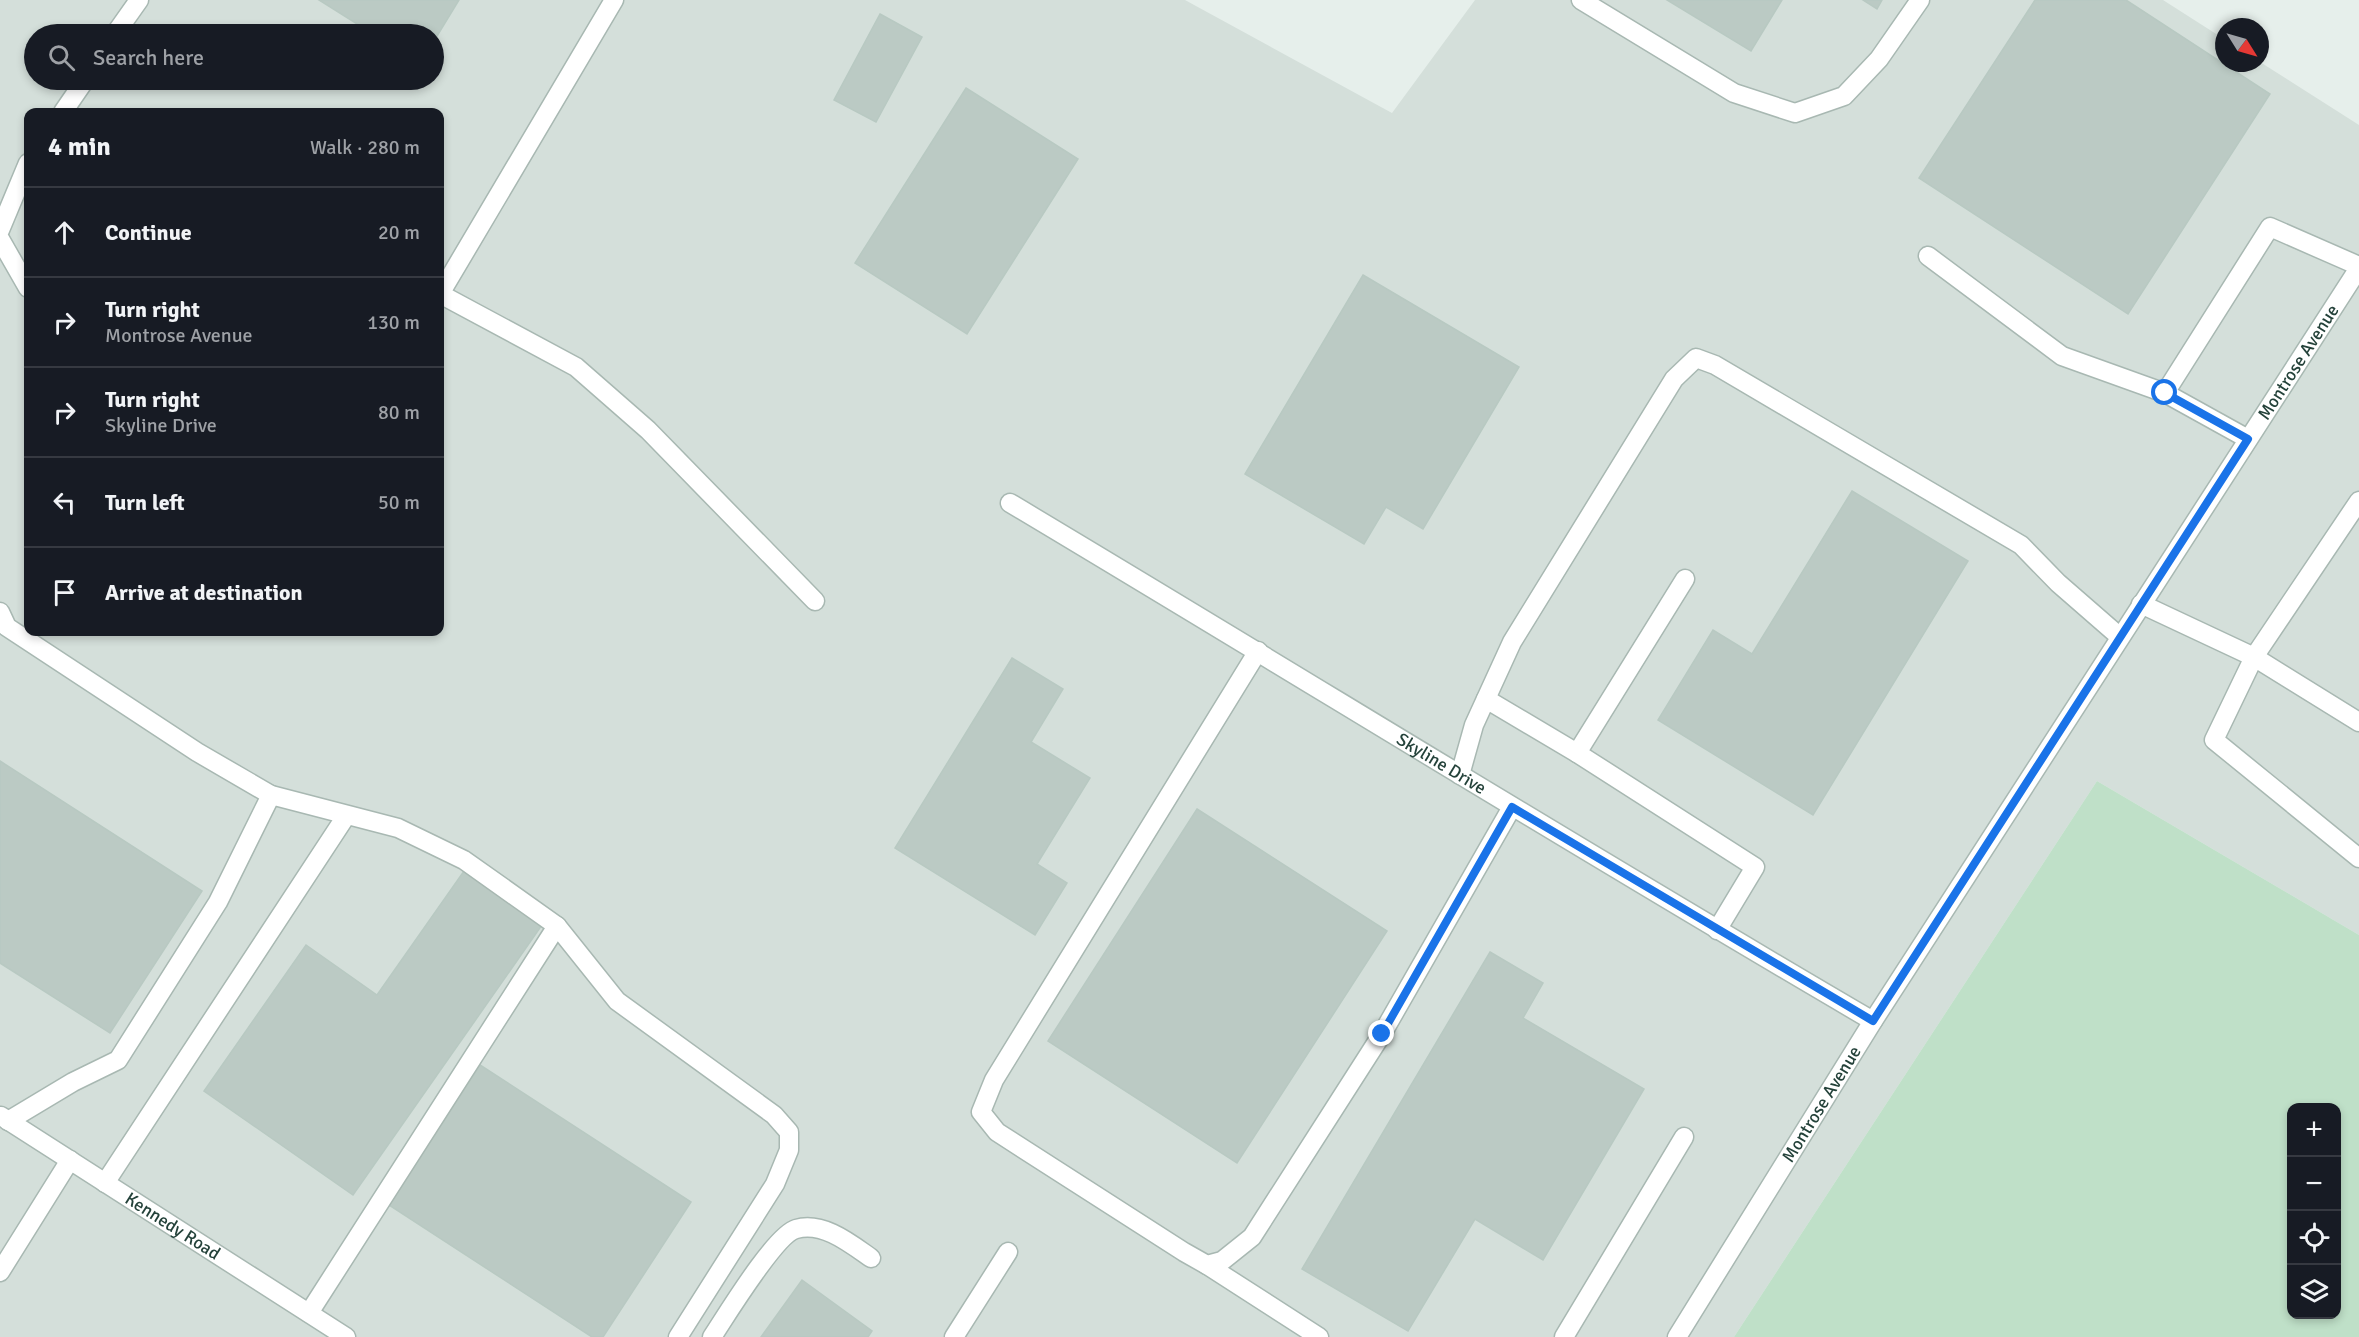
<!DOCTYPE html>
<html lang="en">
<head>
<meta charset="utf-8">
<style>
	body { margin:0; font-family:Signika,sans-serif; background:#242831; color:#f1f3f6 }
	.controls { position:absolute; right:18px; bottom:18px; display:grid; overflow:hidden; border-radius:12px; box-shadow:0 3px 9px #0003 }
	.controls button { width:54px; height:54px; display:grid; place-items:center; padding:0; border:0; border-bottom:2px solid #363941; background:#171b24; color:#f1f3f6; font:30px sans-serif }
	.compass { position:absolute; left:2215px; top:18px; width:54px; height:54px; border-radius:50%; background:#171b24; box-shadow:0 3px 9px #0003; rotate:127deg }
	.stop { position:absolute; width:18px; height:18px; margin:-14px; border:4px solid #1a73e8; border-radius:50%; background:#fff }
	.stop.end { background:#1a73e8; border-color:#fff; box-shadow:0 2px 6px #0008 }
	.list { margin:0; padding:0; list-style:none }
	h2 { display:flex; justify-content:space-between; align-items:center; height:78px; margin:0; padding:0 24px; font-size:26px }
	h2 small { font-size:20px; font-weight:400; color:#9ea1a6 }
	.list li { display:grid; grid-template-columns:39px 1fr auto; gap:18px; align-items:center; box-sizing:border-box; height:90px; padding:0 24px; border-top:2px solid #363941 }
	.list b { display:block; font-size:22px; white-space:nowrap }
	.list p { margin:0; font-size:20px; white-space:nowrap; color:#9ea1a6 }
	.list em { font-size:20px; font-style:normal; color:#9ea1a6 }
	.icon { flex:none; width:33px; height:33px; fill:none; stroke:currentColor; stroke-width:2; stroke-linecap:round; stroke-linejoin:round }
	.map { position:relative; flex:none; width:2359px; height:1337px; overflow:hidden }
	.search { position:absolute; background:#171b24; box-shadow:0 3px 9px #0003; left:24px; top:24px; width:420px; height:66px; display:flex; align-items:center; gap:15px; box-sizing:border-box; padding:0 21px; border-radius:33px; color:#9ea1a6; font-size:22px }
	.panel { position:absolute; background:#171b24; box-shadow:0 3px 9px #0003; left:24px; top:108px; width:420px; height:528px; border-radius:12px }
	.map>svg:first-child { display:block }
</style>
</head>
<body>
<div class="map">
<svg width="2359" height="1337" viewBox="0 0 2359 1337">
	<rect width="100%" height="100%" fill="#e6efeb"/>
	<!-- built -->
	<path fill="#d4dfda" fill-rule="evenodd" d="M0 0H1185L1392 113 1475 0H2163L2224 39V63L2260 62 2359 125V935L2097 781 1734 1337H0ZM34 34H434V80H34ZM28 112H440V632H28Z"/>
	<!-- green -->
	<path fill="#bfe0c8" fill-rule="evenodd" d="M2097 781 2359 935V1337H1734ZM2292 1108H2336V1314H2292Z"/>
	<!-- building -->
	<path fill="#bbcac4" stroke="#b8c9c2" stroke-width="1.5" d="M319 0H459L434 41V34H373Z
		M1667 0H1782L1751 51Z
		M1863 0H1882L1877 9Z
		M2035 0H2126L2270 94 2128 314 1919 178Z
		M880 14 922 37 876 122 834 100Z
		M966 88 1078 159 967 334 855 263Z
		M1363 275 1519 367 1423 529 1386 507 1364 544 1245 474Z
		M1852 491 1968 561 1813 815 1658 720 1713 630 1752 654Z
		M1012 658 1063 689 1031 742 1090 778 1037 864 1067 883 1035 935 895 848Z
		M0 761 202 891 110 1033 0 963Z
		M1197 809 1387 931 1237 1163 1048 1041Z
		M464 871 542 925 353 1195 204 1091 306 945 377 995Z
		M1490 952 1543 983 1523 1018 1644 1089 1543 1260 1475 1219 1408 1331 1302 1269Z
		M480 1065 691 1202 603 1337H592L389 1205Z
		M802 1280 872 1331 868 1337H761Z"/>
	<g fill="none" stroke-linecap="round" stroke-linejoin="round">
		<defs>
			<g id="minor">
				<path d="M1581 0 1734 93 1795 113 1844 96 1879 59 1920 0"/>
				<path d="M115 34 139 0"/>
				<path d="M63 112 85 80"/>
				<path d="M0 230 28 163"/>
				<path d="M0 239 28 288"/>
				<path d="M1928 256 2062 356 2165 393"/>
				<path d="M440 294 576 367 648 430 815 601"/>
				<path d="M440 294 614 0"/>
				<path d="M2248 439 2165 393 2270 227 2359 266"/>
				<path d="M2359 501 2254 657 2214 740 2359 858"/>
				<path id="s1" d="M1010 503C1298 675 1583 852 1873 1021"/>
				<path d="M2141 604 2254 657 2359 722"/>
				<path d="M0 612 7 627 197 752 271 795 398 828 464 860 557 926 617 1001 774 1115 789 1132V1150L775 1184 678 1337"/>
				<path d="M1258 651 994 1080 981 1112 997 1132 1184 1252 1207 1265 1222 1261 1252 1237 1382 1034 1512 807"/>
				<path d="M1486 699 1577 753 1755 867 1717 930"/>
				<path d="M1577 753 1685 579"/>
				<path d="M1460 775 1474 725 1512 642 1674 379 1696 358 1715 365 2021 545 2058 583 2120 637"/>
				<path id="s2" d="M1 1116 346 1337"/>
				<path d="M8 1121 73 1082 118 1060 218 902 271 795"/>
				<path d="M105 1183 346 816"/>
				<path d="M1207 1265 1319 1337"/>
				<path d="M0 1272 70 1160"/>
				<path d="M309 1313 557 926"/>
				<path d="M712 1337C726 1316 775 1235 796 1229 823 1221 851 1244 871 1258"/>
				<path d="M954 1337 1008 1252"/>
				<path d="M1564 1337 1684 1137"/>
				<path id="s3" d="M1677 1337 1873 1021 2359 268"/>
			</g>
		</defs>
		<!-- minor casing -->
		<use href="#minor" stroke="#a8b8b2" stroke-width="21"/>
		<!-- minor -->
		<use href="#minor" stroke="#fff" stroke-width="18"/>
	</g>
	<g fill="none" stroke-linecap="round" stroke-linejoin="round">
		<!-- route -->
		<path stroke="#1a73e8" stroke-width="8" d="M1382 1034 1512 807 1873 1021 2248 439 2165 393"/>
	</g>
	<g text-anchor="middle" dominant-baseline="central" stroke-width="5" stroke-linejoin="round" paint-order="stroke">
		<!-- street labels -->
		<g font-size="18" fill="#24423a" stroke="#f7fbf9">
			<text stroke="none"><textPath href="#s3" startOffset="1156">Montrose Avenue</textPath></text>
			<text stroke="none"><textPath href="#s1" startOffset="504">Skyline Drive</textPath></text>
			<text stroke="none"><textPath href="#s3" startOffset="274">Montrose Avenue</textPath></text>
			<text stroke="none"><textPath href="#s2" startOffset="204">Kennedy Road</textPath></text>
		</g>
	</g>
</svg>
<div class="controls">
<button>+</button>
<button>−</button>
<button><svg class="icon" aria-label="locate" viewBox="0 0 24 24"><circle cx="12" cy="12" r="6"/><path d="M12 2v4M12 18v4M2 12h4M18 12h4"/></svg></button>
<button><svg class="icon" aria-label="layers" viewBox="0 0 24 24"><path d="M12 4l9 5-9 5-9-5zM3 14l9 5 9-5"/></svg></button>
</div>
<svg class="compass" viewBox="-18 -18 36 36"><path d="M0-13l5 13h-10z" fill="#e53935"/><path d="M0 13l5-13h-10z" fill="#9ea1a6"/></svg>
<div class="stop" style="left:2165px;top:393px"></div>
<div class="stop end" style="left:1382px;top:1034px"></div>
<div class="search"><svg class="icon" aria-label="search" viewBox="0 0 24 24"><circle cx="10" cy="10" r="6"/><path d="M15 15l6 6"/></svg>Search here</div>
<section class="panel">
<h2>4 min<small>Walk · 280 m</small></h2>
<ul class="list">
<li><svg class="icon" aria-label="ahead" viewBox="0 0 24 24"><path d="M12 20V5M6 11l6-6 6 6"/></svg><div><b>Continue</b></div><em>20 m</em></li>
<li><svg class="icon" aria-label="right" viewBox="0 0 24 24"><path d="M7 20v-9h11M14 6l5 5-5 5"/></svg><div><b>Turn right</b><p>Montrose Avenue</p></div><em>130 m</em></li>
<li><svg class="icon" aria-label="right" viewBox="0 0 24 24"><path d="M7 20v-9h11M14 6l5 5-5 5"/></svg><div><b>Turn right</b><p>Skyline Drive</p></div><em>80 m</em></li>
<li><svg class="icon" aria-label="left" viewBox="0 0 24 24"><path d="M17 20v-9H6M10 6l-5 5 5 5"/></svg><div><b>Turn left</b></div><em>50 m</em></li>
<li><svg class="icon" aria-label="arrive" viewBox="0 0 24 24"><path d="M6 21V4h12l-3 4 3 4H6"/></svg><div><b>Arrive at destination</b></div></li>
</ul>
</section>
</div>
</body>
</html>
